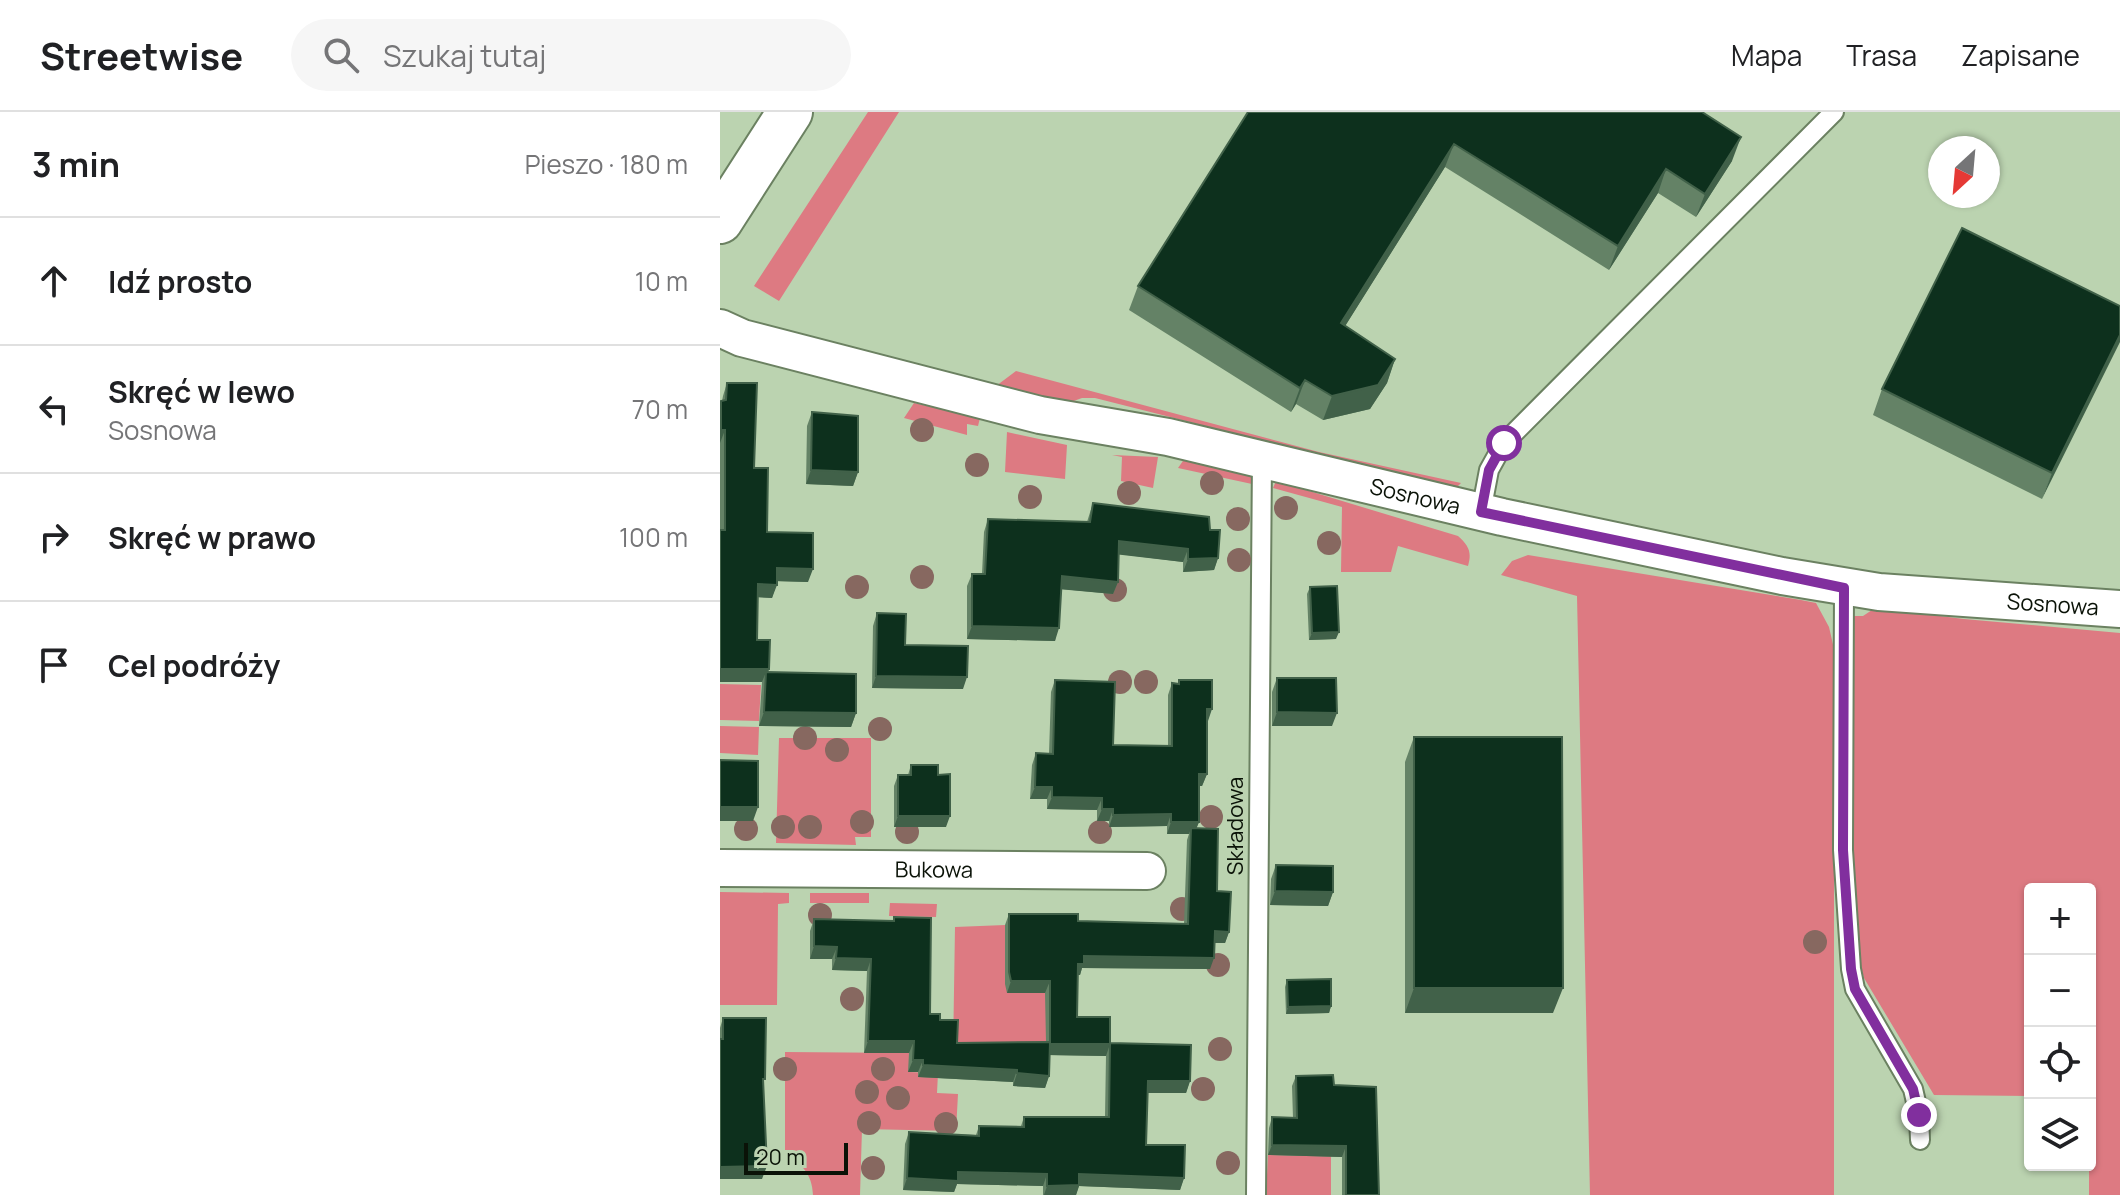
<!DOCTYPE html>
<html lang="pl">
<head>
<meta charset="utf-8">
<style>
	body { margin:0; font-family:Manrope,sans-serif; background:#f6f6f6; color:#202124 }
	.controls { position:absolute; right:24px; bottom:24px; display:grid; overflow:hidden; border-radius:8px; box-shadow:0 2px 6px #0004 }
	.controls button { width:72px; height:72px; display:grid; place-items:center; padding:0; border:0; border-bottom:2px solid #e0e0e0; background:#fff; color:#202124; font:40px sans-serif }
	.compass { position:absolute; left:1208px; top:24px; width:72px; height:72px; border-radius:50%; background:#fff; box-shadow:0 2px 6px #0004; rotate:206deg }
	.scale { position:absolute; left:24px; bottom:20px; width:104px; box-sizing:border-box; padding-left:8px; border:4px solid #0a1207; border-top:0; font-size:22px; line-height:28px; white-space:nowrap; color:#0a1207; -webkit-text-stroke:6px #bbd3b0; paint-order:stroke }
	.stop { position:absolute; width:24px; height:24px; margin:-18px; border:6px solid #812f9e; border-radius:50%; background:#fff }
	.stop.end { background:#812f9e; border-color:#fff; box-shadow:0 2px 8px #0008 }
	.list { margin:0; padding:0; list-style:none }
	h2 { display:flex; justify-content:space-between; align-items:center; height:104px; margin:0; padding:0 32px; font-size:34px }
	h2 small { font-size:26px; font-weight:400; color:#757577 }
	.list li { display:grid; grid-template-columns:52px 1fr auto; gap:24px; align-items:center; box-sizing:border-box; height:128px; padding:0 32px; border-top:2px solid #e0e0e0 }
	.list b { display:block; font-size:30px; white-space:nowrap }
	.list p { margin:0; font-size:26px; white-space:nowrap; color:#757577 }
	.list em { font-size:26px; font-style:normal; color:#757577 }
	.icon { flex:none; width:44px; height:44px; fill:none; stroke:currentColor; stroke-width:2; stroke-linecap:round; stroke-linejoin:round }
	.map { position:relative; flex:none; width:1400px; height:1083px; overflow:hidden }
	header { display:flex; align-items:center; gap:48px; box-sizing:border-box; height:112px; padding:0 40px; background:#fff; border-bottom:2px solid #e0e0e0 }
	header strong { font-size:38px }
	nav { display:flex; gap:44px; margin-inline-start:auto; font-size:28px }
	.search { width:560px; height:72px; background:#f6f6f6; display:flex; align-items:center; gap:20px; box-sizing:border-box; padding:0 28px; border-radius:44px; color:#757577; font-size:30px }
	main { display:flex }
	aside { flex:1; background:#fff }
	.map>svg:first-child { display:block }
</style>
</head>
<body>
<header>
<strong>Streetwise</strong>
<div class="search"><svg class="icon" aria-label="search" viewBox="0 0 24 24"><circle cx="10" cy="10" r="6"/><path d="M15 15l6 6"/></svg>Szukaj tutaj</div>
<nav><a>Mapa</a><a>Trasa</a><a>Zapisane</a></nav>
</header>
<main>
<aside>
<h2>3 min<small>Pieszo · 180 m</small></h2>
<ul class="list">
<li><svg class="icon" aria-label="ahead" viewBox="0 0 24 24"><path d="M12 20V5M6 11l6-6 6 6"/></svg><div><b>Idź prosto</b></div><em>10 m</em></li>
<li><svg class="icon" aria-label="left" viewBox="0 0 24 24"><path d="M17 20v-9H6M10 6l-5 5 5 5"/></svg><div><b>Skręć w lewo</b><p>Sosnowa</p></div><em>70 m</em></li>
<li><svg class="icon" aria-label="right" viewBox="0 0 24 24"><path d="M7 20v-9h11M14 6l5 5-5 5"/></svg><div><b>Skręć w prawo</b></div><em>100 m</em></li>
<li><svg class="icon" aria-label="arrive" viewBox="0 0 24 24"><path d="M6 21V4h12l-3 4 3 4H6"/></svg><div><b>Cel podróży</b></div></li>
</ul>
</aside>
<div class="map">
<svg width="1400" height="1083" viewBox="0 0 1400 1083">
	<rect width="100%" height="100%" fill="#bbd3b0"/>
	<!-- green -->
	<path fill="#dd7a82" d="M148 0H179L59 189 34 174Z
		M296 259 599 340 741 371 735 377 375 286H362L337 295 276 274Z
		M194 291 260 306 258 314 247 312V323L184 306Z
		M287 320 347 333 345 367 285 360Z
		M392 343 438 345 433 376 401 369 402 345Z
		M465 346 531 362 532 372 458 356Z
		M556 369 738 424C749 434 752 440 748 454L678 434 671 460H621L622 395 553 376Z
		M808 443 1081 488 1096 491 1109 515 1114 537V1083H870L857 484 781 463 792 449Z
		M1155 496 1244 507 1400 521V1083H1369L1370 777H1310V984L1214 983 1144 866 1137 841 1133 801 1130 640 1134 504H1143Z
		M0 572 41 573 39 609 0 608Z
		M0 614 39 615 38 643 0 641Z
		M59 626H151V725H135L136 733 56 731Z
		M0 780 69 781V791L58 792 57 893H0Z
		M90 781H149V791H90Z
		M170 791 217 792 216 805 169 804Z
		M285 813V871L327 859 326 943 233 942 235 815Z
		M65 940 189 941V960L218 961 217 981 238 982 236 1019 142 1017 140 1083H93C92 1061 82 1053 65 1041Z
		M548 1043 611 1044V1083H546Z"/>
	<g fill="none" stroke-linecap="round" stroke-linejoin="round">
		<defs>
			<path id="service" d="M761 400 769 358 784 331 1114 0
				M1124 476 1123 738 1131 857 1135 877 1193 977 1199 1003 1200 1028
				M536 1083 542 346"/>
			<g id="minor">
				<path id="s1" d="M0 216 22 226 320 303 448 325 782 405 1062 464 1159 480 1400 497"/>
				<path id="s2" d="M0 756 427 759"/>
			</g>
			<path id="tertiary" d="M0 109 70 0"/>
		</defs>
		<!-- service casing -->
		<use href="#service" stroke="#6b8161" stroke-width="22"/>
		<!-- minor casing -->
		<use href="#minor" stroke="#6b8161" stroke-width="40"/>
		<!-- tertiary casing -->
		<use href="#tertiary" stroke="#6b8161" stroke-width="48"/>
		<!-- service -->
		<use href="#service" stroke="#fff" stroke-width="18"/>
		<!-- minor -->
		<use href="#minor" stroke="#fff" stroke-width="36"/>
		<!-- tertiary -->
		<use href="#tertiary" stroke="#fff" stroke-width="44"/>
	</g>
	<!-- trees -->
	<g fill="#876860">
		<circle cx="202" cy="318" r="12"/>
		<circle cx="257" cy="353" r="12"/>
		<circle cx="492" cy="371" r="12"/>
		<circle cx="409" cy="381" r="12"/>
		<circle cx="310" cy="385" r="12"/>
		<circle cx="566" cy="396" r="12"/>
		<circle cx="518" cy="407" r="12"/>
		<circle cx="609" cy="431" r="12"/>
		<circle cx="519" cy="448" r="12"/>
		<circle cx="202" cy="465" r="12"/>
		<circle cx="137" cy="475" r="12"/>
		<circle cx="395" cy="478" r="12"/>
		<circle cx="400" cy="570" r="12"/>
		<circle cx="426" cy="570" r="12"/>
		<circle cx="160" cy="617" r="12"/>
		<circle cx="85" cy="626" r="12"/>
		<circle cx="117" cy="638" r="12"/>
		<circle cx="491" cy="705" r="12"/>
		<circle cx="142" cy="710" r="12"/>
		<circle cx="63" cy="715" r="12"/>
		<circle cx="90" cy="715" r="12"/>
		<circle cx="26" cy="717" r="12"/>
		<circle cx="187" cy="720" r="12"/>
		<circle cx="380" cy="720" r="12"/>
		<circle cx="462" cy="797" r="12"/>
		<circle cx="100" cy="803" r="12"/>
		<circle cx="1095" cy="830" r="12"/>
		<circle cx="498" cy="853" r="12"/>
		<circle cx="132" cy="887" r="12"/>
		<circle cx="500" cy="937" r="12"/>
		<circle cx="65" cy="957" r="12"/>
		<circle cx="163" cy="957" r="12"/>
		<circle cx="483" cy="977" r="12"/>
		<circle cx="147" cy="980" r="12"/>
		<circle cx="178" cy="986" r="12"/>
		<circle cx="149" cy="1011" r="12"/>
		<circle cx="226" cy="1012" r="12"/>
		<circle cx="508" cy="1051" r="12"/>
		<circle cx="153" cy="1056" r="12"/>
	</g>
	<!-- wall -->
	<path fill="#648266" d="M528 0 1012 49 976 105 938 81 889 158 725 55 625 214 675 247 667 271 650 297 603 308 576 292 571 300 409 198 418 174Z
		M1400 194 1322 387 1153 303 1162 277Z
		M7 271 34 356 47 420 88 470 57 469 52 486 38 485 37 528 49 557 48 560 136 601 131 615 39 614 42 570H0V292L2 289 3 284Z
		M92 300 138 360 133 374 86 372 87 314Z
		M373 391 490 418 498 446 494 458 463 460V450L399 442 398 470 393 482 342 477 335 529 247 527V474L252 462H262L264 420 268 407 367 410Z
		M590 475 616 527 589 528 587 482Z
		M157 501 185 533 243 577 152 576 153 514Z
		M557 566 612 614H552V580Z
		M335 568 393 633 448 634V583L452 571 458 572 459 568 488 609 487 662 482 674H479V710L476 717 509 820 505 831H495L490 857 362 856 360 863H358L357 905 390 931 470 969 466 981H427L426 1033 464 1066 460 1078 359 1074 356 1083H323V1074L237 1072 234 1080 183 1078 185 1032 189 1020 256 1023 259 1014H301L304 1005H385L386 944 330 943 329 964 325 976 293 974V970L198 965V960H188L189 941H144L147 859 112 858V847H90V819L94 807 173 809 174 805 210 902 220 908 237 931 326 930 325 881H287L285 872V813L289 802 358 809 464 812 467 728 469 722H447V714L389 715V709H377V698L327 697V687H310L312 653 316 641 329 642 331 580Z
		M694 625 833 901H685V650Z
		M191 653 218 663 226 715H174V674L178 663H188Z
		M556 753 613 780 608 794 550 793 551 767Z
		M567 868 611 894 609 901 566 902 565 875Z
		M3 906 43 973 42 1067H0V916Z
		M576 964 614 973 659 1083H622V1045L548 1043 549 1016 552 1005 573 1006 572 974Z"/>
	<!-- shaded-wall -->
	<path fill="#416149" d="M1021 25 1012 49 976 105 985 82Z
		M734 32 725 55 612 235 621 211Z
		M946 57 938 81 889 158 898 134Z
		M1400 223V230L1322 387 1332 361Z
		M675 247 667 271 650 297 603 308 612 284Z
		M585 268 576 292 571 300 580 276Z
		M1 318H5L0 331V319Z
		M91 358 138 360 133 374 86 372Z
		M399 429 468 437 463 450 394 442Z
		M498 446 494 458 463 460 468 447Z
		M57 456 93 457 88 470 53 469Z
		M342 464 398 470 393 482 338 477Z
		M38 472 57 473 52 486 33 485Z
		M252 514 339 516 335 529 247 527Z
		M619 520 616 527 589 528 592 521Z
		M0 557H49L46 567V560L42 570H0Z
		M156 564 247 565 243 577 152 576Z
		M487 597H492L488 609H483Z
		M44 600 136 601 131 615 39 614Z
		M557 600 617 601 612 614H552Z
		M479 662H487L482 674H474Z
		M315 675H332L327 687H310Z
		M332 685 382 686 377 698 327 697Z
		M0 695H38L33 709H0Z
		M382 697H393L389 709H377Z
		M451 702 447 714 389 715 393 703Z
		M178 704H230L226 715H174Z
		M451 710H479L474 722 471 716 469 722H447Z
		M555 779 613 780 608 794 550 793Z
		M495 819 509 820 505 831H491Z
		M94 834 117 835 112 847H90Z
		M364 844 494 846 490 857 362 856 360 863H353L358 852Z
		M116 846 151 847 147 859 112 858Z
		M291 869H330L325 881H287Z
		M694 876H843L833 901H685Z
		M611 894 609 901 566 902 568 895Z
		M148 929H194L189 941H144Z
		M330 932H390L386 944 326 943Z
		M193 948H203L198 960H188Z
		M203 953 297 958 293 970 198 965Z
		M297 961 329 964 325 976 293 974Z
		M428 969H470L466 981H423Z
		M552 1033 626 1034 622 1045 548 1043Z
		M47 1054 42 1067H0V1055Z
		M238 1060 327 1062 323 1074 237 1072 234 1080 183 1078 187 1066Z
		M359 1062 464 1066 460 1078 359 1074 356 1083H324L327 1074Z"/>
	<!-- building -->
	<path fill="#0d301d" stroke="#416149" stroke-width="2" d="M528 0H982L1021 25 985 82 946 57 898 134 734 32 621 211 675 247 658 273 612 284 585 268 580 276 418 174Z
		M1242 116 1400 194V223L1332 361 1162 277Z
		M7 271H37L34 356H48L47 420 93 421V457L57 456V473L38 472 37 528H50L49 557H0V418H5V318H1V289L6 288Z
		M92 300 138 304V360L91 358Z
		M373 391 489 405 490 418H500L498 446 468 447V437L399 429 398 470 342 464 339 516 252 514V462H265L268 407 370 410Z
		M617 474 619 520 592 521 590 475Z
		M157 501 186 502 185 533 248 534 247 565 156 564Z
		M46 560 136 562V601L44 600Z
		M557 566H616L617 601 557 600Z
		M335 568 395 570 393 633 452 634V571L459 572V568H492V597H487V662H479V710H451V702L393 703V697H382V686L332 685V675H315L316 641 333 642Z
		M694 625H842L843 876H694Z
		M0 648 38 649V695H0Z
		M191 653H218V663L230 662V704H178V663H191Z
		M471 716 498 717 497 779 511 780 509 820 495 819 494 846 364 844V852H358L357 905H390V931L471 933 470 969H428L426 1033H465L464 1066 359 1062V1073L327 1074V1062L238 1060V1069L187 1066 189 1020 259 1024V1014L304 1015V1005H389L390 932H330V869H291L289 860V802H358V809L468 812Z
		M556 753 613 754V780L555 779Z
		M174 805 211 806 210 902H220V908H238L237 931 330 930 329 964 297 961V958L203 953V948H193L194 929H148L151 847 116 846 117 835 94 834V807L174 809Z
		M611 867V894L568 895 567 868Z
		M3 906H46L45 967H43L47 1054 0 1055V927H3Z
		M613 963 614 973 656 975 659 1083H626V1034L552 1033V1005L577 1006 576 964Z"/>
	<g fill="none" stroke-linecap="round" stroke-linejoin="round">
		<!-- route -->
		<path stroke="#812f9e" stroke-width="10" d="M784 331 769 358 761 400 1124 476 1123 738 1131 857 1135 877 1193 977 1199 1003"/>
	</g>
	<g text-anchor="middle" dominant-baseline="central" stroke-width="8" stroke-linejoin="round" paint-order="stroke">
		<!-- street labels -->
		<g font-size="22" fill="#0a1207" stroke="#bbd3b0">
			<text stroke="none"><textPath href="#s1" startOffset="716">Sosnowa</textPath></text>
			<text stroke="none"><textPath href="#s1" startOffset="1364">Sosnowa</textPath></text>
			<text transform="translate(515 714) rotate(-90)">Składowa</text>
			<text stroke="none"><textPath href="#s2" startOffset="214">Bukowa</textPath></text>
		</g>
	</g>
</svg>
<div class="controls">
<button>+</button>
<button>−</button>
<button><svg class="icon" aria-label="locate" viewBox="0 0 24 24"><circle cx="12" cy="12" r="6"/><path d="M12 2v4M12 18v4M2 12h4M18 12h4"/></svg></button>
<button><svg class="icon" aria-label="layers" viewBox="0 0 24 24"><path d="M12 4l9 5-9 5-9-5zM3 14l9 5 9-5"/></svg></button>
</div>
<svg class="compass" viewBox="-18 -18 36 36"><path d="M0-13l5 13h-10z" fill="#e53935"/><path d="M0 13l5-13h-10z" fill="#757577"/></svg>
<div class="scale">20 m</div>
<div class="stop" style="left:784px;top:331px"></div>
<div class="stop end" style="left:1199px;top:1003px"></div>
</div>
</main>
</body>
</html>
